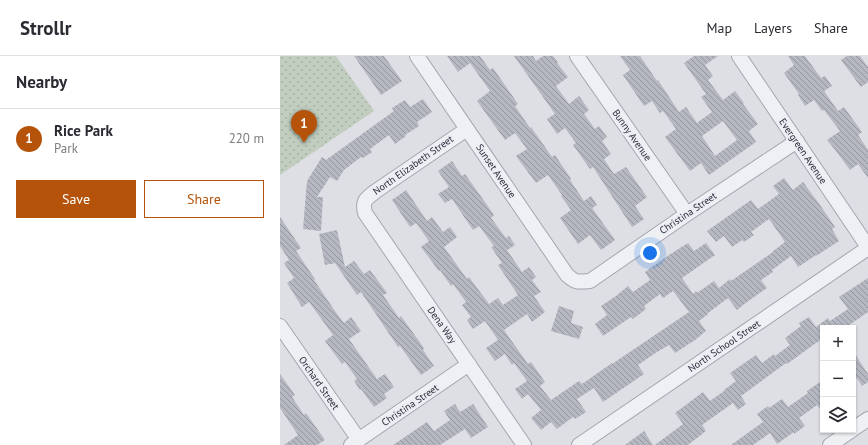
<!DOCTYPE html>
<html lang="en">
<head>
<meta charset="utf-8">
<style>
	body { margin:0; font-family:"PT Sans",sans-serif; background:#f7f7f7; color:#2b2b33 }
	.controls { position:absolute; right:12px; bottom:12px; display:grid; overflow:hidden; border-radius:0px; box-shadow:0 1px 3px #0004 }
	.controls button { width:36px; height:36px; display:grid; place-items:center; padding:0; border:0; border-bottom:1px solid #e1e1e2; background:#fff; color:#2b2b33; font:20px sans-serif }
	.you { position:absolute; left:370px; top:197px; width:14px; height:14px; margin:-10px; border:3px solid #fff; border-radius:50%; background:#1a73e8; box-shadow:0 0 0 6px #1a73e833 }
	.badge { display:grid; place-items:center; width:26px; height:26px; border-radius:50%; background:#b45309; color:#fff; font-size:13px; font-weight:700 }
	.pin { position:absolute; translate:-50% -33px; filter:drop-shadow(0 1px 2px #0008) }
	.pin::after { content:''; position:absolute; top:21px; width:14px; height:12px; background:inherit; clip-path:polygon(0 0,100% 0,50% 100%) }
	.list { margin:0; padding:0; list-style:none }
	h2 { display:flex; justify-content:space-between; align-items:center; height:52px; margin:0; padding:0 16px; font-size:17px }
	h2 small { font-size:13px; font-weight:400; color:#7c7c81 }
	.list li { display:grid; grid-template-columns:26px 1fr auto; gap:12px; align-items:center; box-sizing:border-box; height:60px; padding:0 16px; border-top:1px solid #e1e1e2 }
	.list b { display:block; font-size:15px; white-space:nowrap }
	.list p { margin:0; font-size:13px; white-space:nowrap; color:#7c7c81 }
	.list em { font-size:13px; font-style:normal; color:#7c7c81 }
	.actions { display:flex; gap:8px; padding:12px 16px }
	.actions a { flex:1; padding:9px 0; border:1px solid #b45309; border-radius:0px; text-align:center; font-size:14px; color:#b45309 }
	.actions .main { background:#b45309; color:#fff }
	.icon { flex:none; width:22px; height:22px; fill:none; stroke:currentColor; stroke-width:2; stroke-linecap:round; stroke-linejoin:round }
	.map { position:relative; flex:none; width:588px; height:389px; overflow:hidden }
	header { display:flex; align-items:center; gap:24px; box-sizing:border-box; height:56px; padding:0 20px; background:#fff; border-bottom:1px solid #e1e1e2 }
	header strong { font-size:19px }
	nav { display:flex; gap:22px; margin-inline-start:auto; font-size:14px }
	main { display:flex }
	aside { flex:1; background:#fff }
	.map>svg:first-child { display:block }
</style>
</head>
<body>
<header>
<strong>Strollr</strong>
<nav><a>Map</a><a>Layers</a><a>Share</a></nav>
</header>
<main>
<aside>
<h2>Nearby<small></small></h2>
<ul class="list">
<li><span class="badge">1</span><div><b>Rice Park</b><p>Park</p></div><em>220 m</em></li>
</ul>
<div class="actions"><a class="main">Save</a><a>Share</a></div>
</aside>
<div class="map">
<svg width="588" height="389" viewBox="0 0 588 389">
	<defs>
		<pattern id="park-dots" width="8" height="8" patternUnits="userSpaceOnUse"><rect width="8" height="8" fill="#c1cebf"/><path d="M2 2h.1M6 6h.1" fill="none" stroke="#a6b1a5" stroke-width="1.8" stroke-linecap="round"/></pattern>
		<pattern id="building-back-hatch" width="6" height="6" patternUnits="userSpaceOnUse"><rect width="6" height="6" fill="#b5b8c1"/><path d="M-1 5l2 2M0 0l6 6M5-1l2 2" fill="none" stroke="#93969e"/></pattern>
	</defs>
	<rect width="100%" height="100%" fill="#dddfe5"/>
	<!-- park -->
	<path fill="url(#park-dots)" d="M0 0H56L94 55 0 119Z"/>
	<!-- building -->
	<path fill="url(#building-back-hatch)" fill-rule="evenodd" d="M74 0H104L122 25 101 39Z
		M167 0H200L210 14 213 12 238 48 235 50 250 72 251 71 272 101 275 99 291 123 290 124 304 145 311 140 317 149 312 152 335 184 321 194 310 179 298 188 280 162 291 154 281 140 282 139 268 119 256 127 236 100 247 93 235 77 225 84 197 45 210 35 190 7 178 16Z
		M234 0H253L256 5 263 0H273L278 6 277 7 288 21 276 30 289 48 299 40 309 54 304 58 315 73 319 70 327 81 322 85 331 98 324 103 334 118 346 111 367 141 355 150 364 163 352 171 313 111 310 113 293 89 296 87 285 72 277 78 267 63 275 58Z
		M340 0H360L377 25 378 24 399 56 406 51 417 67 432 56 421 41 426 38 404 7 414 0H438L425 9 433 20 428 24 443 44 455 35 464 47 463 48 478 68 469 75 476 86 429 119 421 107 410 115 385 81 396 73 383 55 380 57 372 45 364 50 343 19 350 14ZM443 65 457 84 435 100 422 80Z
		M508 0H525L541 22 545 20 552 30 544 35 558 55 564 51 582 76 578 79 588 94V122L578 108 570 114 556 95 547 84 560 75 544 54 542 55 534 44 525 50 518 39 519 38 504 17 514 9Z
		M567 0H580L588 11V26L581 31 561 4Z
		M143 43 152 56 137 66 139 70 125 79 126 80 115 88 109 79 90 93 92 96 83 102 81 101 64 114 57 125 50 121 37 141H43L41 175 23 173 27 125 42 101 46 104 114 55 112 52 125 44 130 51Z
		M172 105 182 120 185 118 195 132 214 159 211 162 226 182 229 180 235 189 227 194 242 216 249 211 256 221 252 224 261 236 254 240 265 256 252 266 247 258 224 274 248 308 251 306 265 326 260 330 271 344 299 325 302 328 332 307V308L409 256 393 235 383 242 380 238 364 250 366 253 353 263 351 261 323 280 315 268 327 259 321 250 336 240 348 230 353 236 370 224 365 216 389 199 408 187 414 195 426 187 435 199 402 222 413 238 416 235 417 237 434 225 439 232 450 223 451 225 493 196H492L505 186 489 163 471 176 474 179 464 186 462 184 452 191 444 180 436 186 427 175 471 144 478 153 499 138 493 130 504 122 513 134 523 126 540 149 555 171 552 173 559 185 536 200V199L518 211 511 200 492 214 493 216 481 224 487 232 467 246 457 254 448 242 428 257V258L419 265 426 275 415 284 395 297 389 289 377 296 358 309 364 318 323 346 314 332 297 343 306 356 295 363 293 361 277 373 271 366 261 374 251 362 261 354 248 338 242 343 235 333 247 325 234 307 232 309 225 298 215 305 206 292 218 284 205 265 193 273 187 264 191 261 182 249 186 246 173 228 171 230 160 214 159 215 141 191 149 185 136 167 130 171 112 144 126 134 147 165 152 161 163 176 170 171 177 181 164 191 187 223 189 221 209 248 218 242 223 249 238 239 218 209 222 207 211 191 214 190 199 170 193 174 172 143 165 147 158 138 169 131 158 115Z
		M0 161 21 192 16 195 35 223 34 224 55 255 64 267 71 261 81 275 69 283 97 323 105 318 114 331 104 338 107 342 94 351 81 333 80 334 74 325 77 323 65 306 62 308 45 285 53 279 29 246 22 251 7 227 14 222 4 207 9 204 0 190Z
		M57 174 65 211 74 205 84 218 90 214 107 237 103 239 119 262 121 260 144 292 143 294 154 310 141 319 120 290 118 291 81 236 77 239 55 207 45 209 39 178Z
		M588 222V256L565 272H543V282L507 308 506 307 461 340 466 348 458 354 453 347 422 369 426 375 408 389H375L403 368 395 357 423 336 430 345 444 335V334L456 325 450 317 476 299 482 307 494 298 495 300 510 289 505 282 521 270 519 267 529 261 536 271 548 262 550 265 568 253 559 241Z
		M279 250 294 255 291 267 303 271 299 283 271 275Z
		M573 295 588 318V326L582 330 577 322 573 324Z
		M0 318 15 339 12 341 24 359 26 357 45 384 37 389H4L18 379 0 352Z
		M543 324V357L537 349 519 362 525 370 514 378V376L497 388 490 377 473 389H451L483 366 477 358 488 350 489 352 502 343 508 351 528 337 527 335Z
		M175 348 180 356 193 348 208 371 191 382 185 373 160 389H113L147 366 154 375 170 364 164 355Z
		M364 375 373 389H345Z"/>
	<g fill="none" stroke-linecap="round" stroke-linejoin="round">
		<defs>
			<path id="minor" d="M137 0 287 219C296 227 298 226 310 225L407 158 517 85
				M297 0 407 158
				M459 0 588 191
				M187 73 96 135C86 143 82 144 85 157L244 389
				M0 270 79 384
				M573 373 588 363
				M71 389 189 308
				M299 389 588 192
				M550 389 572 374"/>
		</defs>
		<!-- minor casing -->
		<use href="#minor" stroke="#a3a6ae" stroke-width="16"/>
		<!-- minor -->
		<use href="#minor" stroke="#eff0f4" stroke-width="14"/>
	</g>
	<g text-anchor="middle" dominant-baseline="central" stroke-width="4" stroke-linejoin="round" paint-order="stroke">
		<!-- street labels -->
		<g font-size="10" fill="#282d3a" stroke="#eceef3">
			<text transform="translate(352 79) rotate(55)">Bunny Avenue</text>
			<text transform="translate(523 95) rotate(56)">Evergreen Avenue</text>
			<text transform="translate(133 109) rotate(-35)">North Elizabeth Street</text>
			<text transform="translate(216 115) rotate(56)">Sunset Avenue</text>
			<text transform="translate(408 157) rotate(-34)">Christina Street</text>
			<text transform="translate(162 269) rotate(55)">Dena Way</text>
			<text transform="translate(444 290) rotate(-34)">North School Street</text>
			<text transform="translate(39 327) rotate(55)">Orchard Street</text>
			<text transform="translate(130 349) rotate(-34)">Christina Street</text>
		</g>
	</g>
</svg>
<div class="controls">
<button>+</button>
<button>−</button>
<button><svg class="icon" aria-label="layers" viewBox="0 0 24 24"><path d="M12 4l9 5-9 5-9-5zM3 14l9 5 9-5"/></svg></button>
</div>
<div class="you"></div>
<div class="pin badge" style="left:24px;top:87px">1</div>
</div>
</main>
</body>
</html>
